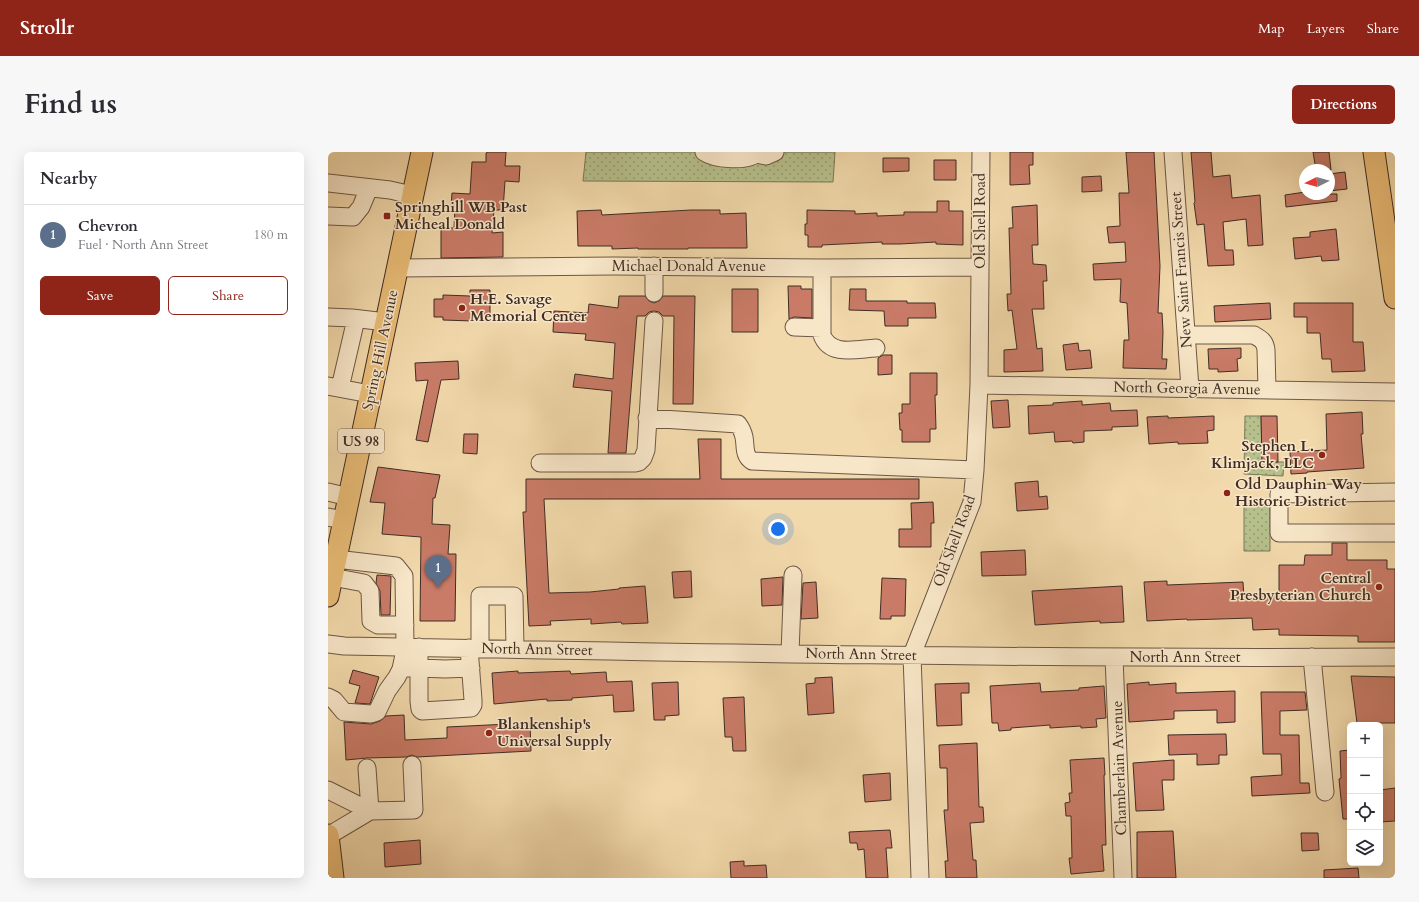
<!DOCTYPE html>
<html lang="en">
<head>
<meta charset="utf-8">
<style>
	body { margin:0; font-family:Cardo,serif; background:#f7f7f7; color:#2b2b33 }
	.controls { position:absolute; right:12px; bottom:12px; display:grid; overflow:hidden; border-radius:6px; box-shadow:0 4px 16px #0002 }
	.controls button { width:36px; height:36px; display:grid; place-items:center; padding:0; border:0; border-bottom:1px solid #e1e1e2; background:#fff; color:#2b2b33; font:20px sans-serif }
	.compass { position:absolute; left:971px; top:12px; width:36px; height:36px; border-radius:50%; background:#fff; box-shadow:0 4px 16px #0002; rotate:265deg }
	.you { position:absolute; left:450px; top:377px; width:14px; height:14px; margin:-10px; border:3px solid #fff; border-radius:50%; background:#1a73e8; box-shadow:0 0 0 6px #1a73e833 }
	.badge { display:grid; place-items:center; width:26px; height:26px; border-radius:50%; background:#8f2418; color:#fff; font-size:13px; font-weight:700 }
	.pin { position:absolute; translate:-50% -33px; filter:drop-shadow(0 1px 2px #0008) }
	.pin::after { content:''; position:absolute; top:21px; width:14px; height:12px; background:inherit; clip-path:polygon(0 0,100% 0,50% 100%) }
	.list { margin:0; padding:0; list-style:none }
	h2 { display:flex; justify-content:space-between; align-items:center; height:52px; margin:0; padding:0 16px; font-size:17px }
	h2 small { font-size:13px; font-weight:400; color:#7c7c81 }
	.list li { display:grid; grid-template-columns:26px 1fr auto; gap:12px; align-items:center; box-sizing:border-box; height:60px; padding:0 16px; border-top:1px solid #e1e1e2 }
	.list b { display:block; font-size:15px; white-space:nowrap }
	.list p { margin:0; font-size:13px; white-space:nowrap; color:#7c7c81 }
	.list em { font-size:13px; font-style:normal; color:#7c7c81 }
	.actions { display:flex; gap:8px; padding:12px 16px }
	.actions a { flex:1; padding:9px 0; border:1px solid #8f2418; border-radius:6px; text-align:center; font-size:14px; color:#8f2418 }
	.actions .main { background:#8f2418; color:#fff }
	.icon { flex:none; width:22px; height:22px; fill:none; stroke:currentColor; stroke-width:2; stroke-linecap:round; stroke-linejoin:round }
	.map { position:relative; flex:none; width:1067px; height:726px; overflow:hidden; border-radius:6px }
	header { display:flex; align-items:center; gap:24px; box-sizing:border-box; height:56px; padding:0 20px; background:#8f2418; color:#fff }
	header strong { font-size:19px }
	nav { display:flex; gap:22px; margin-inline-start:auto; font-size:14px }
	.intro { display:flex; align-items:center; justify-content:space-between; box-sizing:border-box; height:96px; padding:0 24px }
	h1 { margin:0; font-size:28px }
	.button { padding:10px 18px; border-radius:6px; background:#8f2418; color:#fff; font-size:14px; font-weight:700 }
	main { display:flex; gap:24px; padding:0 24px }
	aside { flex:1; background:#fff; border-radius:6px; box-shadow:0 4px 16px #0002 }
	.map>svg:first-child { display:block }
</style>
</head>
<body>
<header>
<strong>Strollr</strong>
<nav><a>Map</a><a>Layers</a><a>Share</a></nav>
</header>
<div class="intro"><h1>Find us</h1><a class="button">Directions</a></div>
<main>
<aside>
<h2>Nearby<small></small></h2>
<ul class="list">
<li><span class="badge" style="background:#5c6f8a">1</span><div><b>Chevron</b><p>Fuel · North Ann Street</p></div><em>180 m</em></li>
</ul>
<div class="actions"><a class="main">Save</a><a>Share</a></div>
</aside>
<div class="map">
<svg width="1067" height="726" viewBox="0 0 1067 726">
	<defs>
		<pattern id="park-dots" width="8" height="8" patternUnits="userSpaceOnUse"><rect width="8" height="8" fill="#b6c08c"/><path d="M2 2h.1M6 6h.1" fill="none" stroke="#969c72" stroke-width="1.8" stroke-linecap="round"/></pattern>
	</defs>
	<rect width="100%" height="100%" fill="#f2d9ab"/>
	<filter id="stains"><feTurbulence type="fractalNoise" baseFrequency=".005" numOctaves="4"/><feColorMatrix values="0 0 0 0 .2 0 0 0 0 .09 0 0 0 0 .02 0 0 0 .5 -.17"/></filter>
	<radialGradient id="worn" r=".72"><stop offset=".6" stop-color="#630" stop-opacity="0"/><stop offset="1" stop-color="#630" stop-opacity=".3"/></radialGradient>
	<!-- park -->
	<path fill="url(#park-dots)" stroke="#7c7658" d="M258 0H507L505 30 255 29Z
		M917 264H933L934 310H956L955 324 916 322Z
		M916 352H942V399H916Z"/>
	<!-- building -->
	<path fill="#c97b67" stroke="#412d24" d="M160 0H178L177 14H192L191 30 177 29 175 58H166L164 81 175 80V105L113 106V76H126L127 55H123L124 41 142 42 144 10H158V1Z
		M682 0H705V13H701L702 32 682 33Z
		M798 0H826L832 114 830 161H834L835 180 834 207H839L838 217 795 216 796 188H801L799 151 792 150 793 127 766 128 765 112 798 110 797 90 781 91 779 75 792 74 791 41H801Z
		M863 0H883L885 25 902 23 904 46 932 43 935 93 920 94 918 67 895 70 897 98H905L906 113 880 114 876 72 869 73 866 51 867 50Z
		M985 0H1001L1003 18H988Z
		M555 6H581V19L555 20Z
		M606 8H628V28H606Z
		M1017 20 1019 37 1001 39V22Z
		M773 24 774 39 754 40V25Z
		M977 40V42H1009V49L958 55 957 43Z
		M609 49H621V59H635V93L608 92V90L572 92H554V90L494 93V95H480V83H477V72H479V58L527 59V62L549 61V64L576 63V60H609Z
		M709 53 710 93H704L705 112 718 113 719 129H715L716 157H704L709 197 714 196 715 219 676 220V198L689 197 684 158 680 159 679 142H683L681 76H685L684 55Z
		M273 58 274 63 363 58H392V62L418 61 419 96H360V97H310V96L284 97V94H250L249 59Z
		M1008 77 1011 108 994 109 993 104 967 107 965 86 982 85V80Z
		M460 134H473V137H484V166L466 165 461 167Z
		M404 137H430V180H404Z
		M522 137H538V149H579V151H607L608 166H580V174H557L556 159 521 158Z
		M142 138H162V165H145V169L115 168V165H106V147H115V143L142 144Z
		M291 144H317L321 149 326 151 331 149 335 144H367L365 252H345L346 164H335L331 160 326 159 321 160 317 164H309L298 301H280L284 239 245 235 247 222 285 227 287 191 257 188 258 182 225 180 226 159 260 161 261 152 290 156Z
		M942 151 943 167 887 170 886 154Z
		M966 151H1025V190H1035L1037 219 1004 220 1003 207H994L992 181H979V165H966Z
		M750 191 751 199 762 198 764 216 738 218 735 193Z
		M913 196V206L909 207 910 219 890 220V217H881L880 197Z
		M555 203H564V222L550 223V206Z
		M130 209 131 227 113 228 100 290 88 288 100 228 88 229 87 211Z
		M582 221H609V243H607L608 277H602V290H574V278H572L571 261H574V252H582Z
		M680 248 682 275 665 276 663 249Z
		M754 249V253L782 251 783 259 809 258 810 274 784 275V278L756 279V290L745 291 744 289 727 290 726 280 701 282 700 254 725 253V251Z
		M1034 260 1035 282H1033L1036 316 979 320V321L963 322 962 300 999 298 998 262Z
		M840 264V266L886 264V278L879 279 880 291 850 292V290L821 292 819 265Z
		M933 264H949L950 310H934Z
		M136 282H150L149 302 135 301Z
		M370 287H393V327H591V347H216L221 441 262 440 291 437V436L317 434 320 471 294 472 293 470 263 472V467L222 469 223 473 201 474 195 360H198V327H372Z
		M50 315 112 323 107 346H105L104 372 122 373 120 402H128L127 469H92L93 385 54 382 57 351 42 350Z
		M710 329 711 345 719 344 720 357 689 359 687 331Z
		M605 350 606 371H603V395H571V377H584L583 351Z
		M1004 391H1019V408H1059V417H1067V490H1030V484L951 483V477L925 478 924 466 859 468V467L819 469 816 430 839 429V433L915 430 916 445 951 443V413H976L977 403H1004Z
		M697 398 698 423 654 424 653 400Z
		M363 419 364 445 346 446 344 420Z
		M49 423 63 424 62 463H53L52 439 48 431Z
		M455 425 454 453 434 454 433 427Z
		M554 426 578 427 577 464H563V467H552Z
		M488 430 490 466 473 467 475 431Z
		M794 434 796 470 772 471V469L707 473 704 439Z
		M25 518 51 525 42 552 27 551 32 534 21 531Z
		M190 519V521L242 519 243 522 278 520 279 530 304 529 306 559 286 560 285 543 244 546V548L219 549V547L166 552 164 521Z
		M1023 524 1067 525V571H1029Z
		M504 525 506 561 480 563 478 532 487 531V526Z
		M350 530 351 563 337 564V568H326L324 531Z
		M821 530V533L848 531V541L907 539V570L889 571V558L846 559V567L801 570 799 532Z
		M641 531V541H633L634 573 609 574 607 532Z
		M712 531 713 540 751 538V536L776 534 778 566 768 567 769 575 753 576V574L722 576V573L683 576V578L671 579 670 571H664L662 534Z
		M933 540H977L979 558 952 559V583H971L972 631H981L982 641 924 644 923 625 954 623 953 602H935Z
		M416 545 418 599H405L404 585H397L395 546Z
		M76 563 77 588 119 586V575L202 571 203 599 89 605 84 603 78 605 39 606 18 608 16 570 43 572 52 569 58 564Z
		M898 582 899 603H891V612L869 613V602L841 603 840 583Z
		M649 591 651 655H655L656 670 642 671 645 708H648L649 726H618L617 709H620L616 658H620L619 616H612L611 593Z
		M1022 598V667H1015L1011 627 1013 626 1012 599Z
		M776 606 777 623H776L778 693H774L776 719 743 722 741 706H744L743 664H738L737 651 742 650 741 641H744L742 608Z
		M846 608V628H834L836 658 808 659 805 611Z
		M562 621 563 648 537 650 535 623Z
		M1067 636V669L1052 670V638Z
		M562 678 564 696H558L560 726H538L536 697 530 698 529 691H522L521 680Z
		M845 679 848 726H809V680Z
		M973 681H990L991 698 974 699Z
		M92 688 93 712 57 715 56 691Z
		M416 709V714L438 713 439 726H403L402 710Z
		M1030 716 1031 726H996V718Z"/>
	<g fill="none" stroke-linecap="round" stroke-linejoin="round">
		<defs>
			<path id="minor" d="M376 0C386 7 421 11 430 0
				M845 0 862 236
				M428 2 438 4 447 0
				M0 31 62 38 84 43
				M0 64 25 65 33 55 41 36
				M326 114V141
				M70 116 286 114 494 116 652 115
				M494 116V183C502 205 529 197 548 196
				M0 165 24 166 58 170
				M466 175 494 176
				M858 183H926C933 187 937 189 938 198L939 238
				M651 233 1067 240
				M0 234 42 242
				M12 236 28 167
				M319 266 410 272C413 276 415 280 416 285 418 294 415 303 424 309L647 318
				M212 311H307L311 310 315 306 318 298 326 169
				M0 340 21 345
				M1067 340 951 342V381H1067
				M0 365 16 368
				M4 425 36 431 42 439 43 469 50 473H77
				M0 492 16 494C366 501 717 507 1067 505
				M91 495V549L92 557 94 559 143 556 145 553V548L141 496
				M152 496V444H186L187 497
				M462 501 465 423
				M786 505 795 726
				M984 505 997 640
				M81 516H91L117 517 143 516
				M0 545 6 548 16 560 43 562 49 560 59 539 69 525 73 517 76 503 77 495 76 424 68 414 8 407
				M39 616 42 659 86 658 84 613
				M0 638 42 659 0 684
				M592 726 584 503 644 350 647 318 651 233 653 0"/>
			<path id="major" d="M1046 0 1067 146
				M0 444 94 0
				M0 683 5 726"/>
		</defs>
		<!-- minor casing -->
		<use href="#minor" stroke="#6d5846" stroke-width="19"/>
		<!-- major casing -->
		<use href="#major" stroke="#412d24" stroke-width="23"/>
		<!-- minor -->
		<use href="#minor" stroke="#f7e6c8" stroke-width="17"/>
		<!-- major -->
		<use href="#major" stroke="#e9bc76" stroke-width="21"/>
	</g>
	<!-- markers -->
	<g fill="#8f2418" stroke="#f7e6c8" stroke-width="1.5">
		<rect x="55" y="60" width="8" height="8" rx="2"/>
		<circle cx="134" cy="156" r="4"/>
		<circle cx="994" cy="303" r="4"/>
		<circle cx="899" cy="341" r="4"/>
		<circle cx="1051" cy="435" r="4"/>
		<circle cx="161" cy="581" r="4"/>
	</g>
	<g text-anchor="middle" dominant-baseline="central" stroke-width="3" stroke-linejoin="round" paint-order="stroke">
		<!-- shield labels -->
		<rect fill="#f7e6c8" stroke="#786455" stroke-width="1" x="10" y="277" width="46" height="24" rx="3"/>
		<g font-size="14" font-weight="bold" fill="#412d24">
			<text x="33" y="289">US 98</text>
		</g>
		<!-- poi labels -->
		<g font-size="15" font-weight="bold" fill="#412d24" stroke="#f7e6c8" text-anchor="start">
			<text x="67" y="55">Springhill WB Past<tspan x="67" dy="17">Micheal Donald</tspan></text>
			<text x="142" y="147">H.E. Savage<tspan x="142" dy="17">Memorial Center</tspan></text>
			<text x="986" y="294" text-anchor="end">Stephen L.<tspan x="986" dy="17">Klimjack, LLC</tspan></text>
			<text x="907" y="332">Old Dauphin Way<tspan x="907" dy="17">Historic District</tspan></text>
			<text x="1043" y="426" text-anchor="end">Central<tspan x="1043" dy="17">Presbyterian Church</tspan></text>
			<text x="169" y="572">Blankenship's<tspan x="169" dy="17">Universal Supply</tspan></text>
		</g>
		<!-- street labels -->
		<g font-size="15" fill="#412d24" stroke="#f7e6c8">
			<text transform="translate(652 69) rotate(-90)">Old Shell Road</text>
			<text x="361" y="114">Michael Donald Avenue</text>
			<text transform="translate(853 118) rotate(-94)">New Saint Francis Street</text>
			<text transform="translate(52 198) rotate(-78)">Spring Hill Avenue</text>
			<text transform="translate(859 236) rotate(1)">North Georgia Avenue</text>
			<text transform="translate(626 389) rotate(-70)">Old Shell Road</text>
			<text transform="translate(209 497) rotate(1)">North Ann Street</text>
			<text transform="translate(533 502) rotate(1)">North Ann Street</text>
			<text x="857" y="505">North Ann Street</text>
			<text transform="translate(791 616) rotate(-92)">Chamberlain Avenue</text>
		</g>
	</g>
	<rect width="100%" height="100%" filter="url(#stains)"/>
	<rect width="100%" height="100%" fill="url(#worn)"/>
</svg>
<div class="controls">
<button>+</button>
<button>−</button>
<button><svg class="icon" aria-label="locate" viewBox="0 0 24 24"><circle cx="12" cy="12" r="6"/><path d="M12 2v4M12 18v4M2 12h4M18 12h4"/></svg></button>
<button><svg class="icon" aria-label="layers" viewBox="0 0 24 24"><path d="M12 4l9 5-9 5-9-5zM3 14l9 5 9-5"/></svg></button>
</div>
<svg class="compass" viewBox="-18 -18 36 36"><path d="M0-13l5 13h-10z" fill="#e53935"/><path d="M0 13l5-13h-10z" fill="#7c7c81"/></svg>
<div class="you"></div>
<div class="pin badge" style="left:110px;top:436px;background:#5c6f8a">1</div>
</div>
</main>
</body>
</html>
